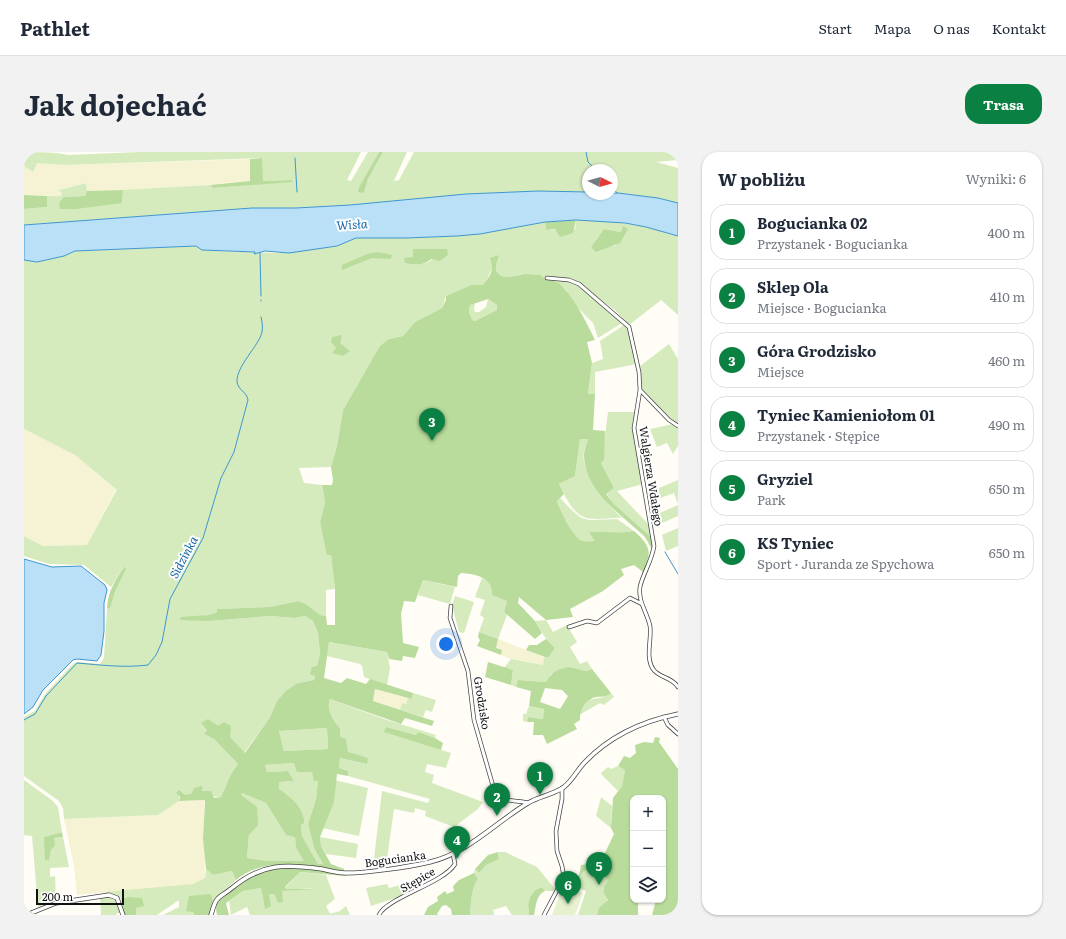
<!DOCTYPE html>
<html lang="pl">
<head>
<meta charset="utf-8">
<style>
	body { margin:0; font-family:Literata,serif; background:#f2f2f3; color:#1f2937 }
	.controls { position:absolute; right:12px; bottom:12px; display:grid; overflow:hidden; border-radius:8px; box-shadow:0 1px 3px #0004 }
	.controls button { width:36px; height:36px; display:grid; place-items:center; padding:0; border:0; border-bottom:1px solid #e0e1e3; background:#fff; color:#1f2937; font:20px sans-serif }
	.compass { position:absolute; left:558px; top:12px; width:36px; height:36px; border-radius:50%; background:#fff; box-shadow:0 1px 3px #0004; rotate:96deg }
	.scale { position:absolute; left:12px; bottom:10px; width:88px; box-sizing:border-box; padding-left:4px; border:2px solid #111; border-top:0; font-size:11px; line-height:14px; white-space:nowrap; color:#111; -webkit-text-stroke:3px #fff; paint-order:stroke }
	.you { position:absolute; left:422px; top:492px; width:14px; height:14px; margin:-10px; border:3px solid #fff; border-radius:50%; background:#1a73e8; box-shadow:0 0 0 6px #1a73e833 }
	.badge { display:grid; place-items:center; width:26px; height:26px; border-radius:50%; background:#0b8043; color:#fff; font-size:13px; font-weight:700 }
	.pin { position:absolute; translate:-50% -33px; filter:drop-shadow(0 1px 2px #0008) }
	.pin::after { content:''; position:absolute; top:21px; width:14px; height:12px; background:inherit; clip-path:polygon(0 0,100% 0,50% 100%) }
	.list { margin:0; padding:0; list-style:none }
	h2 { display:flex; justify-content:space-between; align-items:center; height:52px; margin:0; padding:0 16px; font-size:17px }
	h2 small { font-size:13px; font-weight:400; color:#747a83 }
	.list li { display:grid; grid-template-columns:26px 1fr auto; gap:12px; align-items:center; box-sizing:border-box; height:56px; margin:0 8px 8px; padding:0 8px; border:1px solid #e0e1e3; border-radius:16px }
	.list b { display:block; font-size:15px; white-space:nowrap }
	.list p { margin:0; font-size:13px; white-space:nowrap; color:#747a83 }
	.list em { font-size:13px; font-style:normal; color:#747a83 }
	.icon { flex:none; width:22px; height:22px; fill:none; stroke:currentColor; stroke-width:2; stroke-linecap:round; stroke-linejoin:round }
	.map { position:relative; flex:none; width:654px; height:763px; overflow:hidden; border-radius:16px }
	header { display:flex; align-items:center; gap:24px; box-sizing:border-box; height:56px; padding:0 20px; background:#fff; border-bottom:1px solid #e0e1e3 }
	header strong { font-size:19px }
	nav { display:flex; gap:22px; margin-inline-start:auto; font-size:14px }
	.intro { display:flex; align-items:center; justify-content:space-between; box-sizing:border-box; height:96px; padding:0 24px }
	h1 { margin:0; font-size:28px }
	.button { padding:10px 18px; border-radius:16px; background:#0b8043; color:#fff; font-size:14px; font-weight:700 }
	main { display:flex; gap:24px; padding:0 24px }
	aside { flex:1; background:#fff; border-radius:16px; box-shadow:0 1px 3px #0004 }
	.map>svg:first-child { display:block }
</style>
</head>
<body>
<header>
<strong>Pathlet</strong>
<nav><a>Start</a><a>Mapa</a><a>O nas</a><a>Kontakt</a></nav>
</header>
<div class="intro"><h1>Jak dojechać</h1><a class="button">Trasa</a></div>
<main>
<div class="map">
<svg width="654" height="763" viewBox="0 0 654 763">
	<rect width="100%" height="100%" fill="#fffdf5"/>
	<!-- farmland -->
	<path fill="#f6f3d4" d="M226 7V29L124 38 63 39 61 31 35 38 38 42 36 44 0 43V14L9 20 12 10 41 13Z
		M0 277 51 303 92 337 63 393 19 394 0 384Z
		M474 487 520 505 519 513 487 507 477 503 478 498 472 496Z
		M351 537 384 546 382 552 378 551 376 558 349 549Z
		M180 648 181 726 176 730 160 734 53 743 50 714 40 667 134 663 155 649Z"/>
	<!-- green -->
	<path fill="#d5ebbd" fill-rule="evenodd" d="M0 0C13 0 32 0 44 3L116 0H337L323 28 327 29 344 0H355L335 35 340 41 344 27 359 0H383L370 29 375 28 390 0H654V8L632 10 654 16V51L634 46 588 41V18H564V40H477L326 53 272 56H228L0 73V57L23 55V44H36L38 42 35 38 62 31 63 39 61 44 40 45 98 51 99 38 186 33 189 36 269 29 268 28 238 29V6L41 13 13 11 9 20 0 14Z
		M552 68C586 68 621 73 654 84V163L637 148 605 173 592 159 547 126 546 129 550 131 597 169 598 171 574 186 569 171 552 154 542 138 532 129 521 127 517 123C512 123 507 122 501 122 493 123 477 130 472 118 471 114 474 107 474 103 466 115 469 122 458 133H447L422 144 418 156 391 170 379 184 365 187 341 220 319 258 313 294 307 315 275 316 280 331 298 333 301 350 296 370 307 403 311 437 302 438V464L296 463 282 452 274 449 246 455 194 457 193 460 185 463 172 465 185 469 247 464 270 466 281 464 289 469 294 481 296 502 293 514 286 523 291 524 290 528 274 531 253 549 246 565 220 601 194 574 177 571 183 578 180 582 190 587 214 612 207 622 197 645 161 643 155 639V649L134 663 40 667 39 656 35 649 0 624V565L11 559 21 542 50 511 54 510 76 512 80 506 83 456 86 457 91 440 102 417 99 416 87 435 60 413 25 412 0 404V384L19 394 63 393 93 337H92L51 303 0 277V108L13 110 40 104 51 99 173 94 176 97 193 99 253 101 313 94 332 86H382L433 84 456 82 521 70 522 78 551 77ZM580 77 597 80 591 94 567 95ZM423 97 403 111 390 113 404 98Z
		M464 147 473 153V158L451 169 448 168 445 160 446 153 451 151 450 157 451 160H455L462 155Z
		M600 173 604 177 613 212 571 220V242L564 243 568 211 579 207 576 189Z
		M645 192 654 207V273L625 246 618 237 616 214Z
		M584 260H611L609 281 619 332 593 339 625 373 627 385 590 352 582 341 590 336 577 311 580 308V292Z
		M649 272 654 275V294L649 302 643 291 633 295 626 277Z
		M556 287H564C563 291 561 295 560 299 556 321 583 352 598 366 587 365 574 369 563 366 549 363 541 344 535 332L551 324Z
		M654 328V352L650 341 631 348 635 336Z
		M536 346C562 373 557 368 593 367L610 379C595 382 581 379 566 380L572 389C568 389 563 390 559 389 548 385 537 360 533 349Z
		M654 353V364L629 375 627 365Z
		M654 376V394L642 399 638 383Z
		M458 426 464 429 468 438 483 449 480 460 483 463 474 487 455 480 460 466 456 463 461 448 451 445Z
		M399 428 431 435 426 452 394 443Z
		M431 444 450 450 440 481 435 480 428 453Z
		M522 468 529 480 543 473 553 490 546 495 556 512 563 509 568 517 562 519 546 515 527 522 523 530 495 528 492 535 487 533 489 518 480 516 487 507 519 513 520 505 524 506 531 496 522 487 511 469Z
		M305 490 363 500 366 516 363 534 340 525 338 514 336 512 303 504Z
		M389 541 412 548 408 560 402 558 399 565 376 558 378 551 382 552 384 546 388 547Z
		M587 541 590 545 580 553 576 551 555 563C567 538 572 552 587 541Z
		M306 547 360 567 412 583 411 586 394 580 392 583 362 575 361 580 427 601 422 616 403 612 401 620 410 623 408 631 459 650 454 657 430 675 401 664 402 659 391 656 390 661 370 657 362 714 349 715 358 639 404 651 406 647 324 624V619L315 616 316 606 342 612 344 606 323 601 322 588 316 586V576C309 569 302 557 306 547Z
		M505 554 520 557 519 567 504 565 503 570 499 569V562H502Z
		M303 576 304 597 260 599 255 579Z
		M271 611 288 620 294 629 292 647 284 672 290 696 299 712H294L278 684 277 673 265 644 255 637 254 630 270 629 264 619 243 620 241 613Z
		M594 614 601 618 598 634 594 639 578 623 577 621 584 615 587 617Z
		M0 628 29 649 34 655 38 680 20 685 25 707 27 698 31 694 29 686 39 685 45 715 26 716V725L31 724 32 749 14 755 8 684 0 683Z
		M311 628 344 636 335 684 298 676 310 650Z
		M218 641 242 651 262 683 271 684 272 696 281 709H243L223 706 225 683 216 643Z
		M577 645 588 654 587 676 572 664Z
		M296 685 334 692 332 706 302 702 297 694Z
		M474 700H481L513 715 531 737 530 739H521L518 735 504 756 505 763H488L482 754 469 758 470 763H446C447 751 447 736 454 727L450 721 451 717 455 721 462 713 475 707Z
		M569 708 591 711 580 763H554L562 739 541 731V727L552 726 557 721 558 713Z
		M182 717 189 723 208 719 212 728 189 749 187 742 169 760 170 763H139L155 755V748L133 763H112V756L104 745 97 747 89 742 81 740 169 732 181 726Z
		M276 720 302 723 311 747 302 754 306 762 316 759 322 754 326 763H226L223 755 207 763 205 749 219 739 237 736 241 756 245 742H250L254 751 258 739 291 736 262 738 261 736Z
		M363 732 365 736 376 733 380 743 347 754 342 736Z
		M85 745 93 750 96 761H93L92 763H77L76 746Z"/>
	<!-- forest -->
	<path fill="#b9dc9c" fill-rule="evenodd" d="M355 0H359L344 27 340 41 334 40 335 35Z
		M238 6 239 29 268 28 269 30 189 36 186 33 226 29V7Z
		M99 38 98 51 52 57H36L35 51 40 45 61 44 63 39Z
		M0 43 23 44V55L0 57Z
		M552 68 549 81 536 85 531 77 522 78 521 70Z
		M599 74 604 77 596 91 572 100 567 95 580 77 597 80Z
		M389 97H423L424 103 416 109 407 107C400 114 391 113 381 111L380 106 389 105Z
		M354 100 368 103 367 107 348 106 318 118V113L343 102Z
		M475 103C474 107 471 114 472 118 477 130 493 123 501 122 507 122 512 123 517 123L521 127C525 129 530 128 533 130 547 139 564 173 571 188L563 190 568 211 564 242H571L569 278 581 279 580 308 577 311 590 336 582 342 590 352 627 385 629 398C625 394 624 388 619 383 596 362 560 338 560 302 560 297 563 292 564 287H556L551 324 535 332 540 342 533 349C537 360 548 385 559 389 562 390 568 389 571 389L565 380C581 379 595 382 610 379 626 393 629 401 619 420L610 413 597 417 600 423 579 439 546 457 549 465 522 468 495 445 494 451 511 469 518 481 511 487 480 460 483 449 468 443C469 425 451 422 437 421L434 424 433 435 399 428 391 450 380 449 377 462 379 491 395 495 391 506 379 504 378 509 365 507 363 500 305 490 300 526 317 531 323 526 342 532 346 527 389 541 388 547 351 537 349 549 410 569 408 574 381 566 377 572 306 547C302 557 309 569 316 576V585L322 587 324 600 344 606 343 612 316 606 315 616 324 619V624L313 622 310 650 296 685 297 694 307 712 320 717V719C283 716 244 702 212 728L208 719 189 723 182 717 179 687 181 649 180 648 155 649 156 645 152 641 155 638 161 643 167 642 170 636 178 634V639H187L190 646 197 645 207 622 214 612 190 587 180 582 183 578 177 571 184 567 194 574 200 570 207 574 206 585 221 601 246 565 253 549 262 539 274 531 290 528 291 524 286 523 288 515 293 514 296 502 294 481 289 469 281 464 270 466 247 464 185 469 156 468 157 465 185 463 193 460V457L246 455 274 449 282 452 296 463 302 464 303 473H311V437L307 403H303L296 370 301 350 298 333H308L309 328 307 315 313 294 319 258 356 194 365 187 379 184 391 170 418 156 422 148V144L447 133H458C466 125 471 118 466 106ZM464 147 473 153V158L451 169 448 168 445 160 446 153ZM303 576 304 597 260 599 255 579ZM270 611 273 620H288L290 629H294L292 647 284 672 290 696 299 712H294L278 684 277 673 280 671C281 657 266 644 255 637V630L270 629 264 619 243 620 241 613ZM218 641 242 651 262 683 271 685 272 696 280 709H243L223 706 225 683 234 673 233 655 217 643Z
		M318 183 316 191 326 199 319 204 308 201 312 196 307 190 308 185Z
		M100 415 102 417 91 440 86 457 83 456C84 439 91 429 100 415Z
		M455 480 474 487 472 496 478 498 477 503 453 494 456 488 454 485Z
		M522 487 531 496 524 506 502 498 505 493H513Z
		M464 510 489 518 487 533 461 525Z
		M546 515 562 519 568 517 587 541C581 546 579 544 572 545 562 547 555 559 556 568L550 572 553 577 523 592 519 583H509L510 570H503L504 565 519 567 520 557 505 554 507 539 492 535 494 528 522 530C529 519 533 517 546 515ZM521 536 538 538 544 544 536 557 516 550Z
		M362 575 392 583 394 580 411 586 419 591 417 598 360 580Z
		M631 585 636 586 635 590 654 617V763H628L632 748H639V646H609V748H614V763H573L575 756 584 748 580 741V735L584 728 578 723 581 715 573 714 566 719 561 718 555 724 557 713H561L574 704 579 705 590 682 587 676 589 646 598 634 601 618 594 614 600 604 606 606 612 601 611 593 620 590 629 591Z
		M38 680 39 685 30 686 31 694 27 698 25 708H21L20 685Z
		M474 700 475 707 462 713 455 721 451 717 464 703Z
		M273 715 322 723 321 724 276 720 261 735 262 737H291L258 739 259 750 254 751 250 742H245L247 754 241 757 237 736 219 739 202 751 205 763H193C189 748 198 747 207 739 212 735 216 729 221 726 236 716 255 716 273 715Z
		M450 721 454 727C447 736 447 751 446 763H428L427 757 422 753 418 754 413 762 414 763H400L404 755 414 749 413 745 421 739 423 742 430 739 429 734 435 728Z
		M518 735 521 739C512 743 512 754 510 763H505C503 751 505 740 518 735Z
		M187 742 189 749 185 763H170L169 760 162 759 165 744Z
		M104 745 118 746 120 754 112 756V763H100L97 747Z"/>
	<!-- pitch -->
	<path fill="#e6f2cf" d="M539 734 559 741 551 763H528Z"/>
	<!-- water -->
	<path fill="#b9e0f7" stroke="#3f96cf" d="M514 39 564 40V42L594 41 634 46 654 51V84L622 75 601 71 552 68 521 70 456 82 433 84 382 86H332L313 94 265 101 241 99 230 102 231 100 178 98 172 94 51 99 40 104 13 110 0 108V73L228 56H272L326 53 442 42Z
		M0 407 28 415 57 414 81 433 83 438 80 451V479L77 503 73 509 53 507 49 508 19 538 9 555 0 562Z"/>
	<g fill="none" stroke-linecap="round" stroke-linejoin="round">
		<!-- stream -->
		<path stroke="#3f96cf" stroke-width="1" d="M562 0 564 10 572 18
			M271 6 273 40
			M588 35 593 41
			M236 101 237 144
			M237 148V149
			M641 400 654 422
			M0 568 11 562 22 544 53 511C77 513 100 516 124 513L132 503 138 490 146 447 179 386 197 326 210 300 224 248C223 240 214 238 213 230 212 214 235 194 238 180 239 175 238 169 237 165"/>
		<defs>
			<path id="minor" d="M523 126 545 128 555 132 605 175 615 220 616 238 610 276 630 394C628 409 619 421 616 435 614 450 623 460 626 474 628 487 621 505 629 517 635 526 648 525 654 535
				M616 238 645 268 654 274
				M427 454 426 466 444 519 450 568 469 634C479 654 487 646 504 651
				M545 475 563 469 573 471 606 446 618 452
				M640 565 644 573 654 582
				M355 763C362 746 420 731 431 712L429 702
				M520 763 540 725 538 714 533 699 532 679 538 647V636"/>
			<path id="tertiary" d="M2 763 32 751 85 743 93 746 99 763
				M187 763C193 742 193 748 208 736 238 711 261 712 298 717 306 719 314 721 322 721 344 721 384 715 406 710 444 701 472 670 504 651 515 644 529 643 540 635 549 628 553 618 561 610 586 584 619 569 654 562"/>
		</defs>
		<!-- minor casing -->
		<use href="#minor" stroke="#444" stroke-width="4.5"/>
		<!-- tertiary casing -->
		<use href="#tertiary" stroke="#444" stroke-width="5"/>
		<!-- minor -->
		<use href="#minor" stroke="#fff" stroke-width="3"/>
		<!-- tertiary -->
		<use href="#tertiary" stroke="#fff" stroke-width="3.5"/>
	</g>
	<g text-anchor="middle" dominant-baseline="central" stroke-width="4" stroke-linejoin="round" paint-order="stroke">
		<!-- street labels -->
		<g font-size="11" fill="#111" stroke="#fff">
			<text transform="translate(628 324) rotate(81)">Walgierza Wdałego</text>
			<text transform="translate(459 551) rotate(81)">Grodzisko</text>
			<text transform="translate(371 706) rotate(-8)">Bogucianka</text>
			<text transform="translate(393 727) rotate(-30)">Stępice</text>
		</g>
		<!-- water labels -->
		<g font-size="12" font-style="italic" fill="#1768a6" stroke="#fff">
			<text transform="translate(328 72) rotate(-4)">Wisła</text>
			<text transform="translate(159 405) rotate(-62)">Sidzinka</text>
		</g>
	</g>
</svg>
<div class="controls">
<button>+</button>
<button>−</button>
<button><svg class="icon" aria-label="layers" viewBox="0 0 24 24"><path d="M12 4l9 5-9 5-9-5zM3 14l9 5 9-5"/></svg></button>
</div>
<svg class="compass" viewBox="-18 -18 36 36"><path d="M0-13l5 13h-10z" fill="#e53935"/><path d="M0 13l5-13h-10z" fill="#747a83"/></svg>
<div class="scale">200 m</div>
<div class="you"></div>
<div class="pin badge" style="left:516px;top:643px">1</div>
<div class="pin badge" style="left:473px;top:664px">2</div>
<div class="pin badge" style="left:408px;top:289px">3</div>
<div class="pin badge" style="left:433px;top:707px">4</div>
<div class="pin badge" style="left:575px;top:733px">5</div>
<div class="pin badge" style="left:544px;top:752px">6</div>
</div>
<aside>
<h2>W pobliżu<small>Wyniki: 6</small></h2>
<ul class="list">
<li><span class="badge">1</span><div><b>Bogucianka 02</b><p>Przystanek · Bogucianka</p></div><em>400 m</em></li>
<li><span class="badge">2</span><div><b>Sklep Ola</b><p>Miejsce · Bogucianka</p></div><em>410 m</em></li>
<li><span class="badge">3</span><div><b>Góra Grodzisko</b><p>Miejsce</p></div><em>460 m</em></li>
<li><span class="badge">4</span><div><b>Tyniec Kamieniołom 01</b><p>Przystanek · Stępice</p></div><em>490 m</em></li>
<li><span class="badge">5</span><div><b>Gryziel</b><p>Park</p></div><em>650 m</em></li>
<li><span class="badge">6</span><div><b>KS Tyniec</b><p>Sport · Juranda ze Spychowa</p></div><em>650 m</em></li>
</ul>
</aside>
</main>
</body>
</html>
